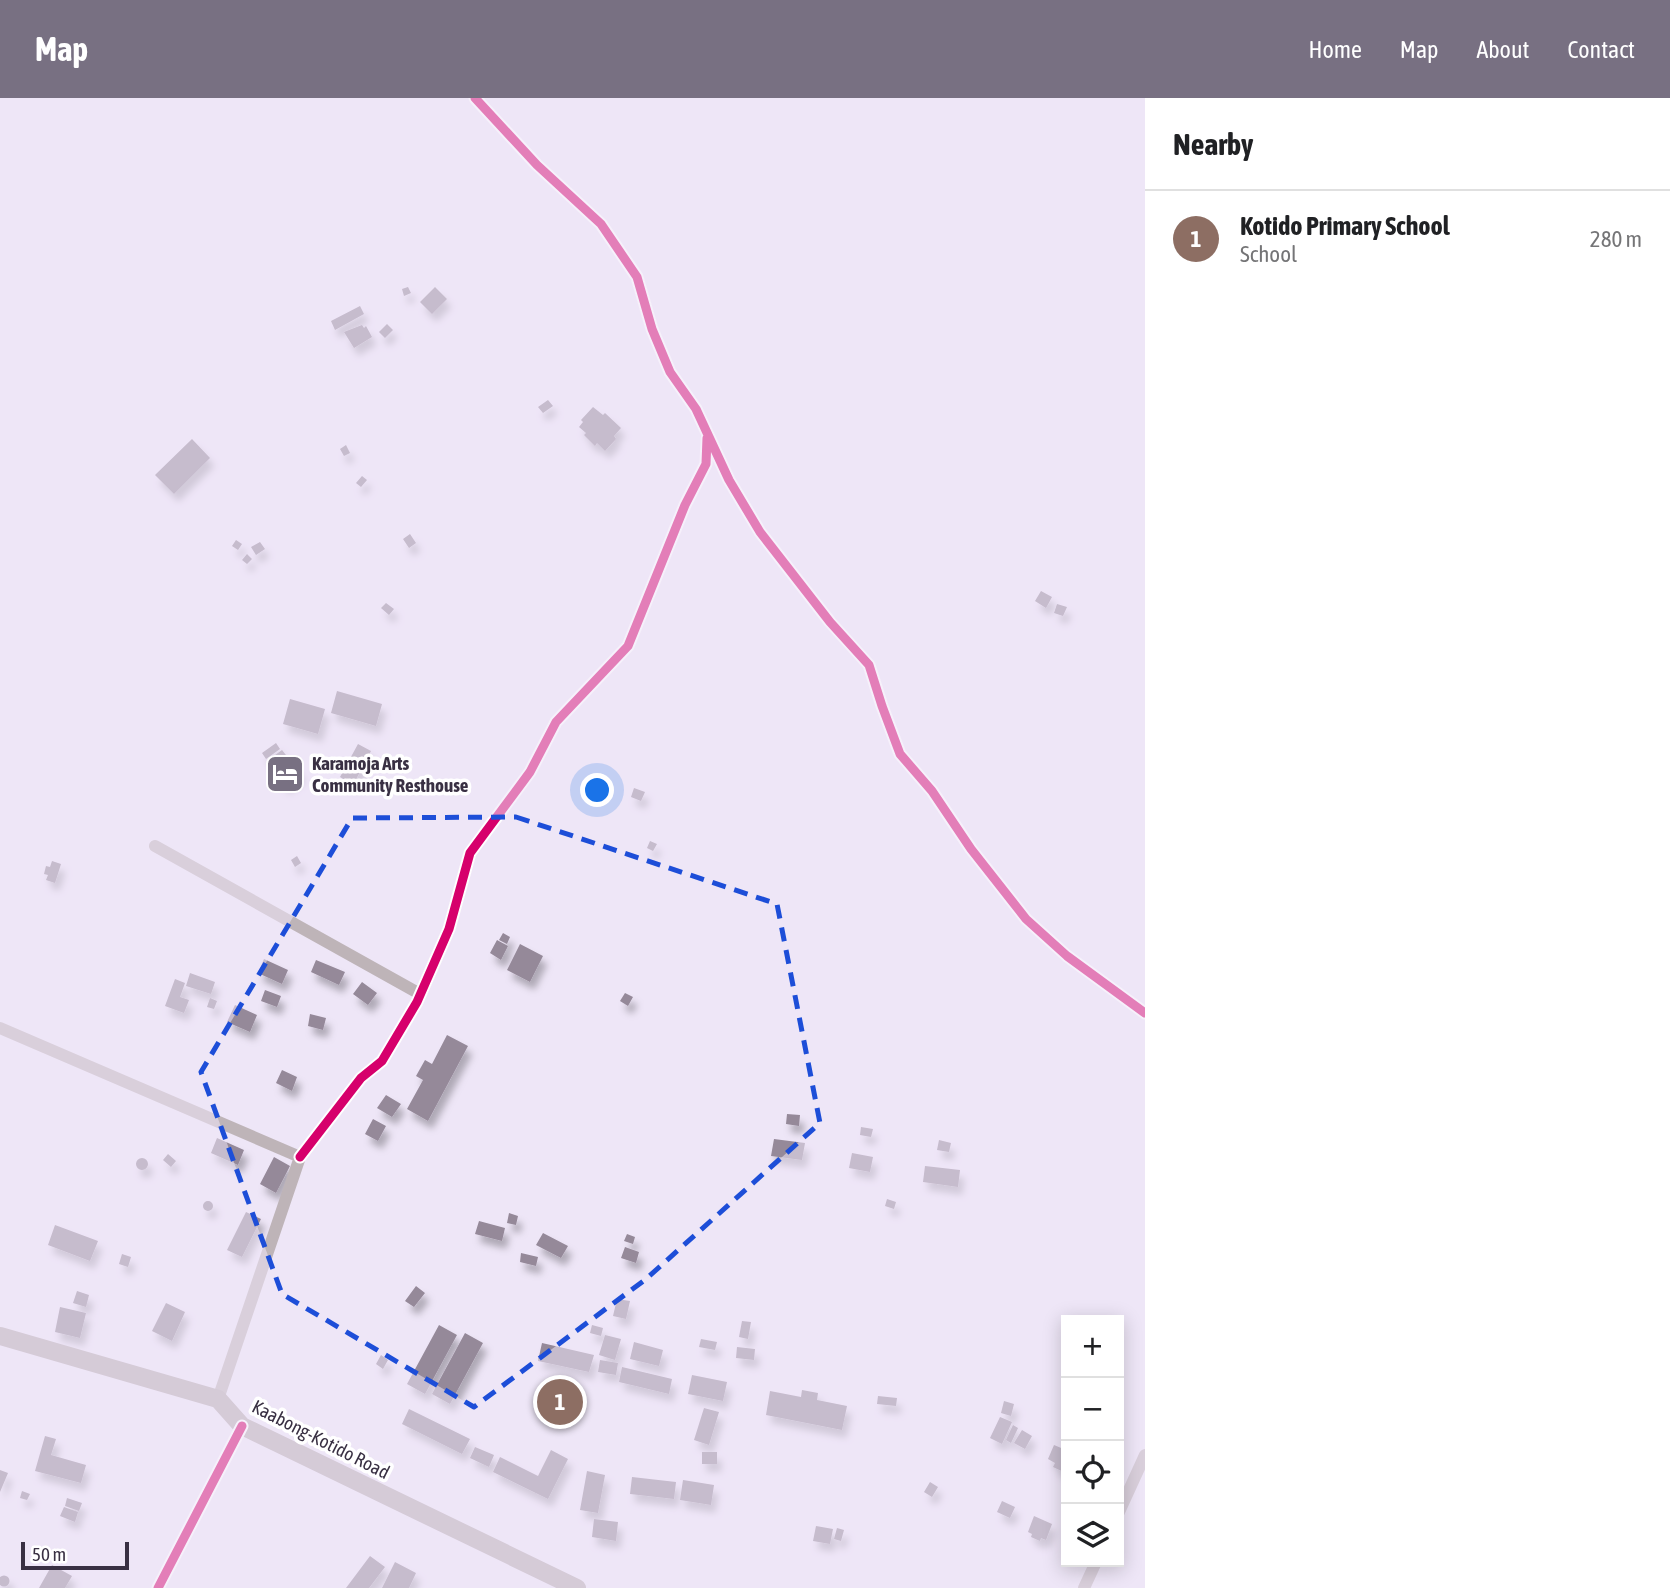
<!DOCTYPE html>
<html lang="en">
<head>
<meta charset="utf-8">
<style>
	body { margin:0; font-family:"Asap Condensed",sans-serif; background:#f6f6f6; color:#202124 }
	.controls { position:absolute; right:21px; bottom:21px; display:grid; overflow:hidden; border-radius:0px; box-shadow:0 4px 18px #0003 }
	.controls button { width:63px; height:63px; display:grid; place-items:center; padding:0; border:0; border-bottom:2px solid #e0e0e0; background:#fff; color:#202124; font:35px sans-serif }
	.scale { position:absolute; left:21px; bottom:18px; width:108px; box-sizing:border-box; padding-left:7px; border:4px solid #393043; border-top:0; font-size:19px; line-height:24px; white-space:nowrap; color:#393043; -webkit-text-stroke:5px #fff; paint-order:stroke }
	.you { position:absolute; left:598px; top:693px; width:24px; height:24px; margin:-18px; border:5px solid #fff; border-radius:50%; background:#1a73e8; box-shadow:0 0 0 10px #1a73e833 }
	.badge { display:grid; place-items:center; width:46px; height:46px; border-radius:50%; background:#787082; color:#fff; font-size:23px; font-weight:700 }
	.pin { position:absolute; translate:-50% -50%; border:4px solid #fff; box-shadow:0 2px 7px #0006 }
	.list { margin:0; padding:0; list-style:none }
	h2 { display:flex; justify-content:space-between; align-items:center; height:91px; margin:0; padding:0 28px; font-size:30px }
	h2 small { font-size:23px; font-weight:400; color:#757577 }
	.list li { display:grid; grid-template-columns:46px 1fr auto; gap:21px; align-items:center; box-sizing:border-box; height:98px; padding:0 28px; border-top:2px solid #e0e0e0 }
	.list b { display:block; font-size:26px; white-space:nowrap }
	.list p { margin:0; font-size:23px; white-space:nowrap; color:#757577 }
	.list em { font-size:23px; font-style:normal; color:#757577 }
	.icon { flex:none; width:38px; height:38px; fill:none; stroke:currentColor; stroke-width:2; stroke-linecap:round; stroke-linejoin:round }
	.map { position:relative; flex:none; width:1145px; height:1490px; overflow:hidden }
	header { display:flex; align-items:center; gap:42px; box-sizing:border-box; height:98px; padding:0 35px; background:#787082; color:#fff }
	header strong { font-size:33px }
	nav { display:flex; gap:38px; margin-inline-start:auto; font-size:24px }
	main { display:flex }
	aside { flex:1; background:#fff }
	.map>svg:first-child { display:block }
</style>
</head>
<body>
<header>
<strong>Map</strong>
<nav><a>Home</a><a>Map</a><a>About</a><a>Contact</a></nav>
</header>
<main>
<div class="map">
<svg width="1145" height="1490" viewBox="0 0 1145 1490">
	<defs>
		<filter id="shadow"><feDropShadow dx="4.5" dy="8" stdDeviation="3.5" flood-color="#0004"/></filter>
	</defs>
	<rect width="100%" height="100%" fill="#eee6f7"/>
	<!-- building -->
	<path fill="#958999" filter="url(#shadow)" d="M408 189 411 195 404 198 402 191Z
		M435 189 447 201 432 216 420 204Z
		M360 208 364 216 335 232 331 223Z
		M387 226 393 232 385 240 379 234Z
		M362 227 364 230 366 228 372 239 354 250 344 234Z
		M548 302 553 308 543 315 538 309Z
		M593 309 603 317 605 315 621 330 614 338 616 341 605 353 597 345 595 348 584 337 586 335 579 329 583 324 581 322Z
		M192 341 210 360 174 396 155 377Z
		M346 347 350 355 344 358 340 351Z
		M362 378 367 382 361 389 356 385Z
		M410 436 416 445 409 450 403 441Z
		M236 442 242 446 238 452 232 448Z
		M260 444 265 451 256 457 251 449Z
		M247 456 252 461 247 466 242 462Z
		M1041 493 1052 499 1046 510 1035 503Z
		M386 505 394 511 389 517 381 510Z
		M1057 506 1067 509 1063 518 1054 515Z
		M337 593 382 606 376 628 331 615Z
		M290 601 325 611 318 636 283 626Z
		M276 645 280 651 266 661 262 655Z
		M358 646 371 653 353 687 340 679Z
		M282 652 301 676 285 688 267 663Z
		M634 690 645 694 641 703 631 699Z
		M650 743 657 746 653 753 647 750Z
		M297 758 301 765 295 769 291 762Z
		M52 763 61 766 55 785 46 782 48 777 44 776 46 768 50 769Z
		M503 835 510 839 507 846 499 842Z
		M497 842 508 848 501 862 490 855Z
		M520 846 543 858 530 884 507 872Z
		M264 861 288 872 282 886 258 875Z
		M316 862 345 874 339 887 311 874Z
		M190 875 215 884 211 896 186 888Z
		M175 881 185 885 180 899 189 902 184 915 165 908Z
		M362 884 377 895 368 907 353 896Z
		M265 892 281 898 277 909 261 903Z
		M625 895 633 899 628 908 620 903Z
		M210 900 217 903 214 911 207 909Z
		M235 907 257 917 250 934 227 924Z
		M310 916 326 920 323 932 308 928Z
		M447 937 468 948 428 1023 407 1011 423 982 416 978 425 962 432 966Z
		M282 972 297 979 292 993 276 985Z
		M386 997 401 1006 392 1019 377 1010Z
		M787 1016 800 1017 799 1028 786 1026Z
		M373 1021 386 1028 378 1043 365 1036Z
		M861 1029 873 1031 871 1039 860 1037Z
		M217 1040 244 1052 238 1067 211 1055Z
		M774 1041 805 1045 802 1062 771 1058Z
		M939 1042 951 1045 949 1054 937 1052Z
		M852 1055 873 1059 870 1074 849 1070Z
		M168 1056 176 1063 171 1069 163 1062Z
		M274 1059 290 1068 276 1095 260 1086Z
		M136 1066a6 6 0 1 1 12 0a6 6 0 1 1-12 0Z
		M925 1068 960 1072 958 1089 923 1084Z
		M887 1101 896 1104 894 1111 885 1108Z
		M203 1108a5 5 0 1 1 10 0a5 5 0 1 1-10 0Z
		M246 1114 261 1121 242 1159 227 1152Z
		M509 1115 518 1118 516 1127 507 1125Z
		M479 1123 505 1130 502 1143 475 1136Z
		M55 1127 98 1143 90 1163 48 1147Z
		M543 1135 568 1148 561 1160 536 1147Z
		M627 1136 635 1139 633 1146 624 1143Z
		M625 1149 639 1154 636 1165 621 1160Z
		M521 1155 538 1159 536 1168 520 1164Z
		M122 1156 131 1159 128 1169 119 1166Z
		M416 1188 425 1195 414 1209 405 1203Z
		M77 1193 89 1197 86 1209 73 1205Z
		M617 1201 630 1203 626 1221 613 1218Z
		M166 1205 185 1214 172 1243 152 1233Z
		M60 1209 86 1215 80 1240 55 1234Z
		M742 1223 751 1224 748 1241 739 1239Z
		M439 1227 457 1237 425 1296 407 1286Z
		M592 1227 603 1230 601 1238 590 1235Z
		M465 1235 483 1245 450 1306 432 1296Z
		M605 1237 621 1241 615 1262 599 1257Z
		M701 1241 717 1244 715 1252 699 1249Z
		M634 1244 663 1252 659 1268 630 1261Z
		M542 1245 594 1257 589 1274 538 1263Z
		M737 1249 755 1251 754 1262 736 1260Z
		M381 1257 388 1262 383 1271 376 1266Z
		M600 1262 618 1265 616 1277 598 1274Z
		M622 1269 672 1281 669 1296 619 1284Z
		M692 1277 727 1284 723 1303 688 1296Z
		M802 1292 818 1295 817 1302 847 1308 842 1332 766 1317 770 1293 801 1299Z
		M878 1298 897 1300 896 1308 877 1306Z
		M1004 1303 1014 1306 1011 1318 1001 1315Z
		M704 1310 719 1314 709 1347 694 1342Z
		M409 1311 470 1341 462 1356 402 1326Z
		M1000 1319 1012 1324 1002 1346 990 1340Z
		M1013 1327 1018 1330 1011 1345 1006 1342Z
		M1022 1332 1032 1338 1025 1351 1014 1345Z
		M45 1338 56 1341 51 1357 86 1367 81 1385 35 1373Z
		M1054 1347 1066 1352V1375L1053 1369 1055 1365 1048 1361Z
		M475 1349 494 1357 489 1369 470 1360Z
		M551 1352 568 1361 548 1401 493 1374 500 1359 538 1378Z
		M702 1354H717V1366H702Z
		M0 1372 8 1375 0 1394Z
		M587 1373 605 1377 598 1415 580 1412Z
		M632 1379 676 1384 674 1401 630 1396Z
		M683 1382 714 1387 711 1407 680 1402Z
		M930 1384 938 1389 932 1399 924 1394Z
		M22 1393 30 1396 27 1402 20 1400Z
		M67 1400 82 1405 79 1413 65 1408Z
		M1002 1403 1015 1409 1010 1420 997 1414Z
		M64 1409 78 1414 75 1424 60 1418Z
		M1034 1418 1052 1426 1046 1442 1041 1440 1040 1443 1031 1439 1032 1436 1028 1434Z
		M594 1421 618 1424 616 1443 592 1439Z
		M816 1428 833 1431 830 1446 813 1443Z
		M837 1430 844 1432 841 1443 834 1441Z
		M370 1458 385 1469 369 1490H346Z
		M395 1464 416 1475 409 1490H382Z
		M52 1467 72 1478 65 1490H39Z
		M-1.5 1483a5.5 5.5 0 1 1 11 0a5.5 5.5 0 1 1-11 0Z"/>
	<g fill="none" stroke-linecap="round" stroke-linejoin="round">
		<!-- minor -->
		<path stroke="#beb4b8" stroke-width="12" d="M475 0 537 67 601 126 637 179 652 231 670 274 696 311 729 382 760 434 830 524 869 567 882 608 900 656 932 693 971 751 1026 821 1067 858 1145 915
			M155 748 420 896
			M0 930 300 1059 218 1301
			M300 1059 361 980 382 963 417 904 449 831 470 755 530 674 556 624 628 548 685 407 706 366 707 337
			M1119 1414 1145 1357
			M158 1490 242 1328
			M1084 1490 1096 1464"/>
		<!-- secondary -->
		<path stroke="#b5aaaf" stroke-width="18" d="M0 1238 218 1301 242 1328 577 1490"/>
		<defs>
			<path id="cycleway" d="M475 0 537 67 601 126 637 179 652 231 670 274 696 311 729 382 760 434 830 524 869 567 882 608 900 656 932 693 971 751 1026 821 1067 858 1145 915
				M300 1059 361 980 382 963 417 904 449 831 470 755 530 674 556 624 628 548 685 407 706 366 707 340
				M158 1490 242 1328"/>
		</defs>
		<!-- cycleway casing -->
		<use href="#cycleway" stroke="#fff" stroke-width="13"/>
		<!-- cycleway -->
		<use href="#cycleway" stroke="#d6006c" stroke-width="9"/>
	</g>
	<!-- marked area -->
	<path d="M0 0H1145V1490H0ZM516 719 777 806 820 1025 646 1181 474 1309 282 1196 201 974 352 720Z" fill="#eee6f7" fill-opacity=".55" fill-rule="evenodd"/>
	<path fill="none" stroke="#1d4ed8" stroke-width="5" stroke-dasharray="14 9" stroke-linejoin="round" d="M516 719 777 806 820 1025 646 1181 474 1309 282 1196 201 974 352 720Z"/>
	<!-- icons -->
	<defs>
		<symbol id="hotel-square" viewBox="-11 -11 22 22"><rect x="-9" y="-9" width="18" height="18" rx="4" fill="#787082" stroke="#fff"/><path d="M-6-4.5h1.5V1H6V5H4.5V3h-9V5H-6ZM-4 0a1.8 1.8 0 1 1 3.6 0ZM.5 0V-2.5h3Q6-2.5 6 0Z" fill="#fff"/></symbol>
	</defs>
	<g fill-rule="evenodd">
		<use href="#hotel-square" x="263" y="654" width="44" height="44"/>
	</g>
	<g text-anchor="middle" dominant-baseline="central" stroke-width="7" stroke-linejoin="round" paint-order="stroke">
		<!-- poi labels -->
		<g font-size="19" font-weight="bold" fill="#393043" stroke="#fff" text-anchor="start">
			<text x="312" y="665">Karamoja Arts<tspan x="312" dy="22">Community Resthouse</tspan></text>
		</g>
		<!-- street labels -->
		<g font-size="19" fill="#393043" stroke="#fff">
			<text transform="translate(321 1341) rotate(27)">Kaabong-Kotido Road</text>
		</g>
	</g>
</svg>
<div class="controls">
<button>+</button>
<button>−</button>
<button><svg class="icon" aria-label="locate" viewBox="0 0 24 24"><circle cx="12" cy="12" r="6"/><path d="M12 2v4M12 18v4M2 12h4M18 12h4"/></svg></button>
<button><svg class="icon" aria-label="layers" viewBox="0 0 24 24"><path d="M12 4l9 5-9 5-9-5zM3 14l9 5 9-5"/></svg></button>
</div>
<div class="scale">50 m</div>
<div class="you"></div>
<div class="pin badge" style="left:560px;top:1304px;background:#8d6e63">1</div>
</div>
<aside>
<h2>Nearby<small></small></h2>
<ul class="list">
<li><span class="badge" style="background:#8d6e63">1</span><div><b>Kotido Primary School</b><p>School</p></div><em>280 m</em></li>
</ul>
</aside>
</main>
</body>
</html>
